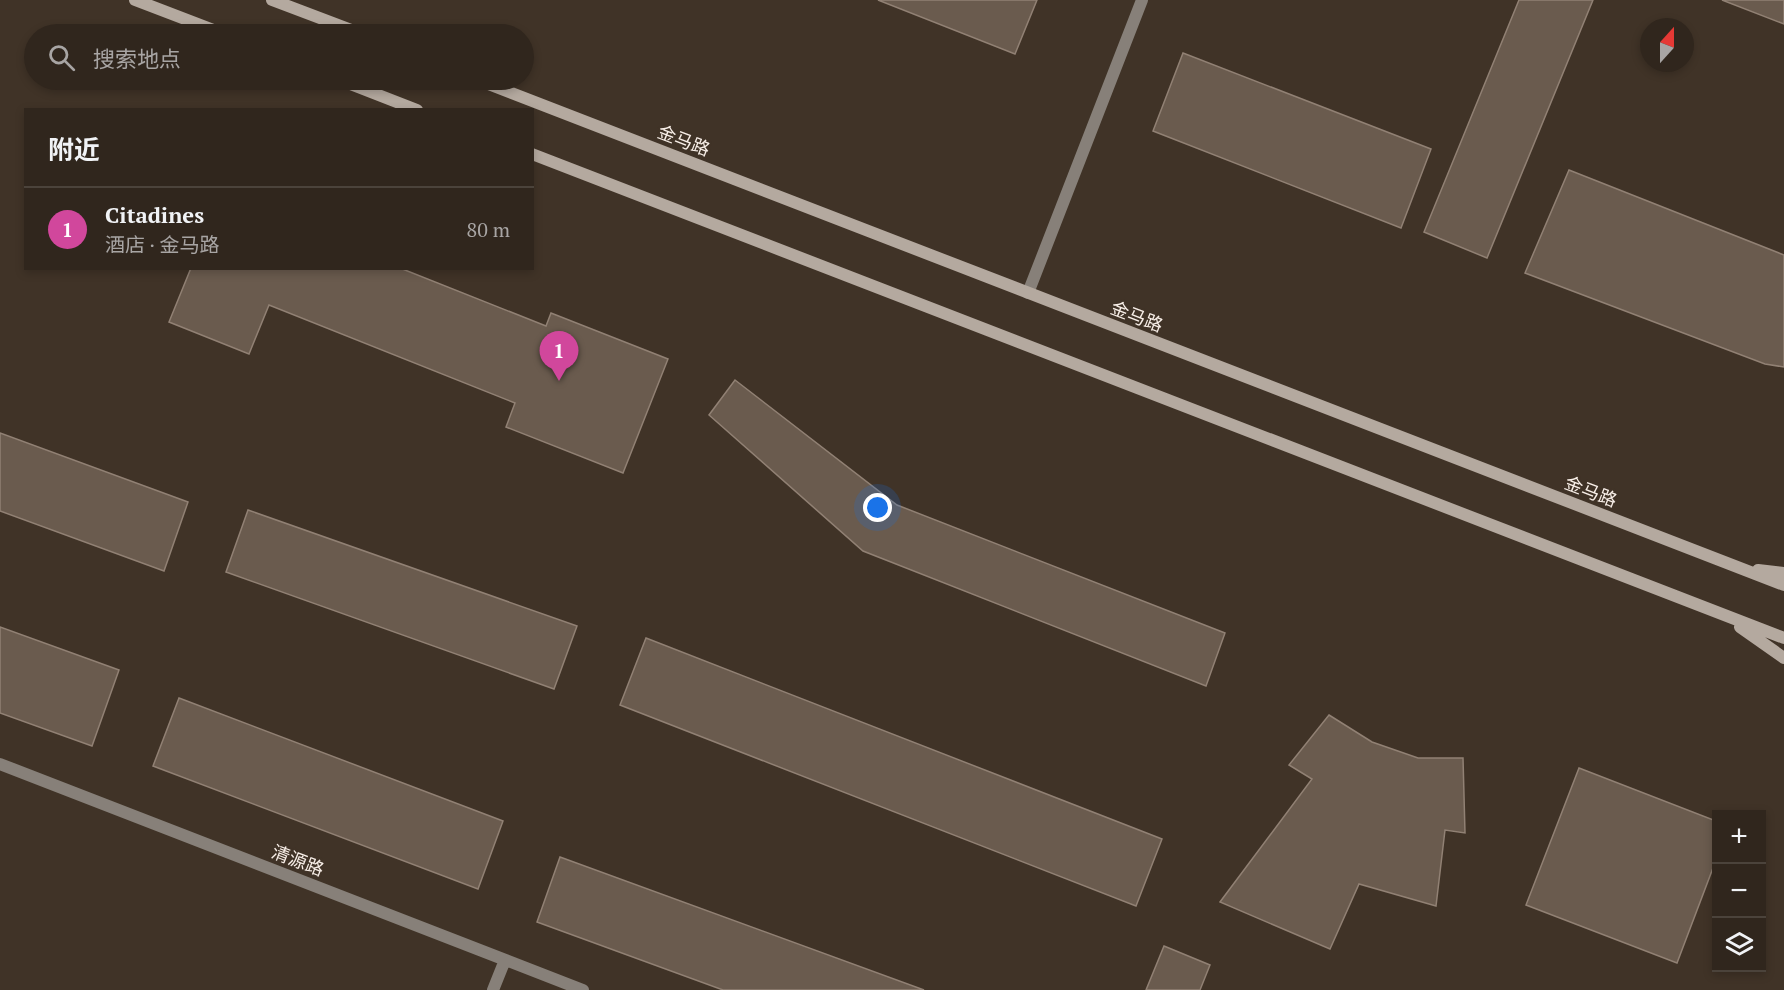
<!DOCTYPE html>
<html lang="zh">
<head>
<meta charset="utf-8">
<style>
	body { margin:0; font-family:"PT Serif","Noto Sans SC",serif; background:#382e26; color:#f1f3f6 }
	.controls { position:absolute; right:18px; bottom:18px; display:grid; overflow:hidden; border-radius:0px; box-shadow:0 3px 9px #0003 }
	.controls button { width:54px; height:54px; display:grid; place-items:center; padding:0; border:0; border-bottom:2px solid #4b433b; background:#30261d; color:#f1f3f6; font:30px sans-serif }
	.compass { position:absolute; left:1640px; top:18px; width:54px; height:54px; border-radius:50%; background:#30261d; box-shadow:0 3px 9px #0003; rotate:21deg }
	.you { position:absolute; left:878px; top:508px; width:21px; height:21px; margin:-15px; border:4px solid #fff; border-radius:50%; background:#1a73e8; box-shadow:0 0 0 9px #1a73e833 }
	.badge { display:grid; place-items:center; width:39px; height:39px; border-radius:50%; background:#8c9099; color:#fff; font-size:20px; font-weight:700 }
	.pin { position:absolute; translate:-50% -50px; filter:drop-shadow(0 2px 3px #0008) }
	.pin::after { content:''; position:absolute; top:32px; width:21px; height:18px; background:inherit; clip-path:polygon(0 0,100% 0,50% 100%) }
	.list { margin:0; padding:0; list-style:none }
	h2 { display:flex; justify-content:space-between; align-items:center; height:78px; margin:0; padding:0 24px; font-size:26px }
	h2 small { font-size:20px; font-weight:400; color:#a8a5a4 }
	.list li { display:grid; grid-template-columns:39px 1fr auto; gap:18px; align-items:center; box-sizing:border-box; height:84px; padding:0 24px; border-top:2px solid #4b433b }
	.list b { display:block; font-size:22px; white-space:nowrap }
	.list p { margin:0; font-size:20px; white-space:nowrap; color:#a8a5a4 }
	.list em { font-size:20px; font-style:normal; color:#a8a5a4 }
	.icon { flex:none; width:33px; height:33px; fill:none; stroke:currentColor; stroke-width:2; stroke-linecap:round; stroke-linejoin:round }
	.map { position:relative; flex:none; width:1784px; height:990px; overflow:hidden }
	.search { position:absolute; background:#30261d; box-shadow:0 3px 9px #0003; left:24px; top:24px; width:510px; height:66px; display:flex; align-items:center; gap:15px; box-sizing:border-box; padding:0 21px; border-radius:33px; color:#a8a5a4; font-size:22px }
	.panel { position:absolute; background:#30261d; box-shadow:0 3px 9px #0003; left:24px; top:108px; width:510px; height:162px; border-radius:0px }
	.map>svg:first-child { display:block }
</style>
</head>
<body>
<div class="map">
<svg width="1784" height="990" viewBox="0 0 1784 990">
	<rect width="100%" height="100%" fill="#403327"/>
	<!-- building -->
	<path fill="#6a5b4e" stroke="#918174" stroke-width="1.5" d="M878 0H1037L1015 54Z
		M1519 0H1593L1487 258 1424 232Z
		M1722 0H1784V24Z
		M1183 53 1431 149 1401 228 1153 131Z
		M1569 170 1784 255V367L1765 364 1525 273Z
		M191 268H400L546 326 551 313 668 359 623 473 506 427 515 403 269 305 249 354 169 322Z
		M735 380 897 505 1225 633 1206 686 863 551 709 415Z
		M0 433 188 502 164 571 0 511Z
		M248 510 577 626 554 689 226 572Z
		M0 627 119 670 92 746 0 713Z
		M646 638 1162 839 1136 906 620 705Z
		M179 698 503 821 478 889 153 766Z
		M1329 715 1372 742 1418 758H1463L1465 833 1445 830 1436 906 1359 884 1330 949 1220 902 1312 779 1289 765Z
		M1579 768 1716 821V860L1677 963 1526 905Z
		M560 857 924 990H723L537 922Z
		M1164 946 1210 965 1200 990H1146Z"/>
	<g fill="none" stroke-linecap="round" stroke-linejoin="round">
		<!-- minor -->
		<path stroke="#878079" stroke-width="12" d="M1028 293 1142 0
			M0 764 583 990
			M493 990 505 960"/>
		<!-- secondary -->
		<path stroke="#b4a99f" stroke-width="12" d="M135 0 224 34
			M272 0 362 34
			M340 80 417 110
			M478 80 1784 585
			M532 154 1784 638
			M1758 570 1784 573
			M1740 627 1784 658"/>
	</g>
	<g text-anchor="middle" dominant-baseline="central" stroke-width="4.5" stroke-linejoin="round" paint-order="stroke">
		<!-- street labels -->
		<g font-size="18" fill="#f9f0e9" stroke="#403327">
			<text transform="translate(684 140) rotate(21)">金马路</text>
			<text transform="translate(1137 316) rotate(21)">金马路</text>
			<text transform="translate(1591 491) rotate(21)">金马路</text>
			<text transform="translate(298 860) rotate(21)">清源路</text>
		</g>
	</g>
</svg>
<div class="controls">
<button>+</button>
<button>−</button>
<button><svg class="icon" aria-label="layers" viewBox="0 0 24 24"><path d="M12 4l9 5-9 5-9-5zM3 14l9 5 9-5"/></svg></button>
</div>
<svg class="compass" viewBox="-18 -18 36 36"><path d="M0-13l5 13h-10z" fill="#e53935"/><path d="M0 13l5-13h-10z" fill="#a8a5a4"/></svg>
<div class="you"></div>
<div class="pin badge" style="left:559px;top:381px;background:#d1479c">1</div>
<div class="search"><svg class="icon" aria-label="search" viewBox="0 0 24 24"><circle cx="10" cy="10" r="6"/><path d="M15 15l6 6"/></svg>搜索地点</div>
<section class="panel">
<h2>附近<small></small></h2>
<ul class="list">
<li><span class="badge" style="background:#d1479c">1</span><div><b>Citadines</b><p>酒店 · 金马路</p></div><em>80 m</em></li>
</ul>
</section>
</div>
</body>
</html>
